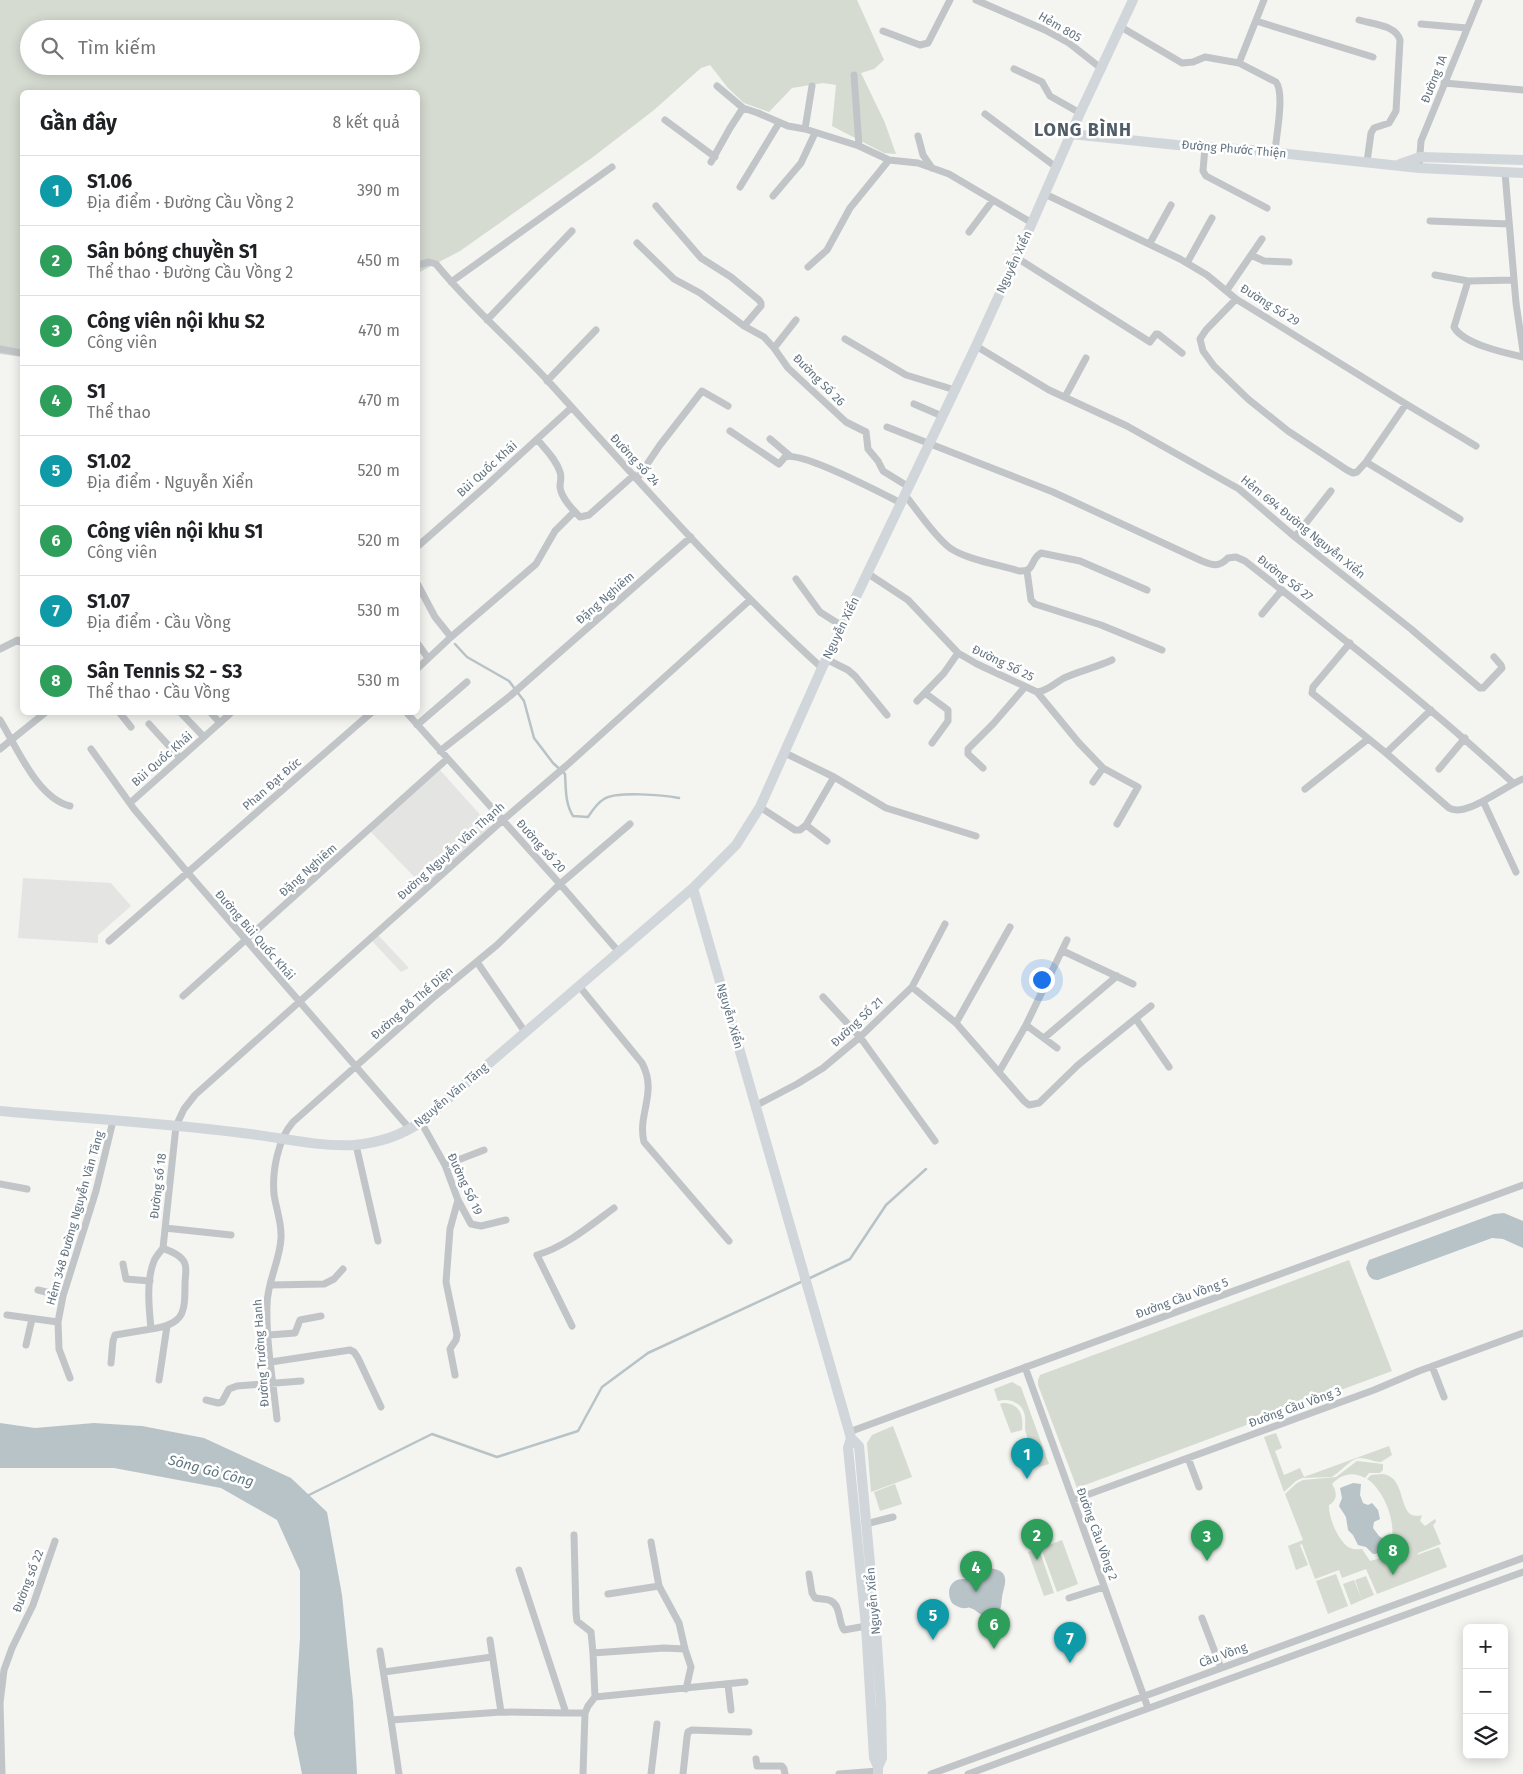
<!DOCTYPE html>
<html lang="vi">
<head>
<meta charset="utf-8">
<style>
	body { margin:0; font-family:"Fira Sans",sans-serif; background:#f2f2f2; color:#202124 }
	.controls { position:absolute; right:15px; bottom:15px; display:grid; overflow:hidden; border-radius:8px; box-shadow:0 2px 12px #0003 }
	.controls button { width:45px; height:45px; display:grid; place-items:center; padding:0; border:0; border-bottom:1px solid #e0e0e0; background:#fff; color:#202124; font:25px sans-serif }
	.you { position:absolute; left:1041px; top:979px; width:18px; height:18px; margin:-12px; border:4px solid #fff; border-radius:50%; background:#1a73e8; box-shadow:0 0 0 8px #1a73e833 }
	.badge { display:grid; place-items:center; width:32px; height:32px; border-radius:50%; background:#e14d23; color:#fff; font-size:16px; font-weight:700 }
	.pin { position:absolute; translate:-50% -41px; filter:drop-shadow(0 1px 2px #0008) }
	.pin::after { content:''; position:absolute; top:26px; width:18px; height:15px; background:inherit; clip-path:polygon(0 0,100% 0,50% 100%) }
	.list { margin:0; padding:0; list-style:none }
	h2 { display:flex; justify-content:space-between; align-items:center; height:65px; margin:0; padding:0 20px; font-size:21px }
	h2 small { font-size:16px; font-weight:400; color:#757577 }
	.list li { display:grid; grid-template-columns:32px 1fr auto; gap:15px; align-items:center; box-sizing:border-box; height:70px; padding:0 20px; border-top:1px solid #e0e0e0 }
	.list b { display:block; font-size:19px; white-space:nowrap }
	.list p { margin:0; font-size:16px; white-space:nowrap; color:#757577 }
	.list em { font-size:16px; font-style:normal; color:#757577 }
	.icon { flex:none; width:28px; height:28px; fill:none; stroke:currentColor; stroke-width:2; stroke-linecap:round; stroke-linejoin:round }
	.map { position:relative; flex:none; width:1523px; height:1774px; overflow:hidden }
	.search { position:absolute; background:#fff; box-shadow:0 2px 12px #0003; left:20px; top:20px; width:400px; height:55px; display:flex; align-items:center; gap:12px; box-sizing:border-box; padding:0 18px; border-radius:28px; color:#757577; font-size:19px }
	.panel { position:absolute; background:#fff; box-shadow:0 2px 12px #0003; left:20px; top:90px; width:400px; height:625px; border-radius:8px }
	.map>svg:first-child { display:block }
</style>
</head>
<body>
<div class="map">
<svg width="1523" height="1774" viewBox="0 0 1523 1774">
	<rect width="100%" height="100%" fill="#f4f4f0"/>
	<!-- built -->
	<path fill="#e4e5e3" d="M440 770 491 827 424 887 370 831Z
		M23 878 111 883 131 906 98 935V943L18 938Z
		M378 935 409 968 401 972 372 941Z"/>
	<!-- green -->
	<path fill="#d5dbd1" fill-rule="evenodd" d="M0 0H857L884 60 874 69 861 73 885 123 896 154 884 153 832 126 836 85 823 83 792 88 769 112 744 103 728 88 710 65 701 68 654 110 593 157 460 251 418 273V92H22V357L0 354ZM29 29H411V66H29Z
		M1349 1260 1392 1371 1077 1488 1038 1385V1380L1040 1375Z
		M1012 1382 1021 1387 1049 1464 1039 1467C1034 1456 1029 1444 1026 1433 1024 1428 1026 1423 1025 1417 1024 1404 1010 1397 998 1401L994 1389Z
		M1003 1403C1019 1403 1024 1415 1022 1430L1011 1433 1000 1404Z
		M893 1426 912 1477 871 1492 867 1443 872 1435Z
		M1276 1433 1282 1448 1275 1451 1284 1475 1300 1468 1304 1477 1389 1446 1392 1455 1381 1462C1374 1462 1367 1458 1360 1458 1350 1458 1341 1473 1331 1477L1302 1478 1296 1481 1284 1492 1264 1437Z
		M1357 1461 1383 1464V1470L1380 1473H1369L1365 1478C1353 1471 1341 1474 1332 1484 1337 1492 1338 1500 1329 1505 1328 1517 1339 1543 1350 1548 1354 1550 1358 1549 1362 1549L1370 1561C1409 1555 1390 1493 1367 1479L1371 1475C1376 1475 1382 1473 1387 1475 1408 1483 1397 1522 1422 1515L1420 1521 1425 1526 1435 1519 1436 1522 1433 1525 1441 1544 1418 1553 1417 1555 1439 1547 1447 1567 1377 1594 1366 1569 1342 1578 1339 1570 1315 1579 1302 1544 1300 1545 1308 1565 1296 1570 1288 1546 1303 1540 1285 1494 1297 1483 1303 1480 1336 1477Z
		M895 1484 902 1504 880 1511 874 1492Z
		M1062 1540 1078 1584 1057 1592 1041 1548Z
		M1039 1549 1054 1593 1044 1596 1028 1552Z
		M1336 1574 1348 1606 1328 1614 1316 1581Z
		M1366 1576 1374 1595 1362 1600 1355 1580Z
		M1354 1580 1362 1600 1351 1605 1343 1584Z"/>
	<!-- water -->
	<path fill="#b8c3c7" d="M1504 1213 1523 1221V1248L1503 1239 1492 1238 1378 1280C1369 1280 1368 1274 1366 1268L1369 1260 1494 1214Z
		M0 1423 35 1428 94 1423 142 1426 204 1438 291 1478 327 1512 342 1595 353 1701 357 1774H302L294 1734 300 1638V1571L277 1520 221 1488 114 1468H0Z
		M1353 1483 1361 1484 1360 1495 1363 1503 1368 1505 1372 1503 1378 1510 1380 1519 1374 1522 1373 1528 1379 1536 1387 1541C1385 1549 1381 1554 1373 1554L1366 1547 1358 1545 1353 1535 1348 1530 1346 1517 1339 1506 1342 1498 1340 1488Z
		M989 1568C1007 1570 1007 1578 1003 1592 1000 1602 1005 1615 988 1616 978 1616 977 1609 970 1608 969 1607 968 1608 966 1608 961 1609 956 1606 952 1603 946 1593 949 1579 963 1579 967 1579 972 1580 975 1581 982 1578 982 1572 989 1568Z"/>
	<g fill="none" stroke-linecap="round" stroke-linejoin="round">
		<!-- stream -->
		<path stroke="#b8c3c7" stroke-width="2.5" d="M455 644 467 657 509 681 524 701 534 738 553 763 565 774C566 789 565 803 573 816L588 817C592 811 597 803 604 799 616 791 664 795 679 798
			M808 1279 850 1259 886 1205 926 1169
			M307 1496 432 1434 497 1457 578 1431 602 1387 648 1353 803 1281"/>
		<!-- street -->
		<path stroke="#c1c5c8" stroke-width="7" d="M976 0 1045 30 1069 43 1102 69
			M1264 0 1239 63 1276 82C1285 94 1276 136 1275 152
			M1359 20C1372 24 1396 25 1400 40L1396 111 1389 123 1374 128 1371 133 1367 162
			M1256 21 1373 57
			M1421 24 1467 28
			M1121 27 1182 63 1193 62 1205 57 1239 63
			M883 31 920 45 928 43 950 0
			M1014 69 1042 82 1050 96 1080 113
			M854 75 859 146
			M1444 83 1523 90
			M717 86 743 108
			M985 114 1056 167
			M665 120 715 157
			M805 129 812 86
			M918 136 923 155 932 168
			M1205 147 1203 171 1206 176 1267 208
			M711 162 730 128 743 108 758 113 788 126 805 129 859 146 889 160 918 163 949 174 1032 223
			M1419 168 1421 141 1479 0
			M1505 173 1516 303 1523 351
			M740 187 779 123
			M1045 194 1180 259 1207 275 1236 299 1406 404 1476 446
			M773 196 801 163 815 133
			M656 206 701 258 731 277 759 300 761 303V306L744 326 764 337 774 348 788 368 846 422 866 432 868 449 878 461 883 471 909 487
			M1430 221 1509 224
			M969 232 993 200
			M637 243 674 279 700 293 744 326
			M1150 243 1171 205
			M1251 255 1264 261 1289 262
			M1017 258 1150 342 1156 334H1158L1182 353
			M1187 263 1212 218
			M418 265 429 262 436 264C470 306 511 341 548 381 637 479 724 579 822 668
			M808 267 827 250 850 208 889 160
			M1435 275 1468 281
			M1514 280 1468 281 1454 327C1463 344 1505 353 1523 357
			M451 282 612 167
			M1227 290 1262 239
			M1236 299 1206 330 1200 339 1203 351 1214 366 1248 399 1288 431 1347 470 1353 473 1357 472 1366 462 1406 404
			M487 320 572 231
			M845 339 906 375 955 390
			M976 346 1049 390 1127 426 1239 489 1295 537 1411 629 1480 688H1483L1502 668 1501 665 1494 657
			M774 348 796 320
			M0 349 22 353
			M547 381 596 330
			M1065 397 1086 358
			M914 404 942 416
			M887 427 1053 492 1202 561C1214 566 1219 567 1228 558L1236 557 1245 561C1336 633 1428 704 1513 783
			M730 431 779 464 785 457C802 451 881 493 901 503
			M537 439C545 449 556 459 560 472 562 477 560 482 560 487 561 498 573 510 580 517L589 515 634 475
			M770 439 790 456
			M1366 462 1460 519
			M637 479 660 445 702 391 728 406
			M905 495C918 511 934 536 950 548 965 559 1000 565 1019 571 1036 572 1029 560 1041 553L1080 561 1147 590
			M1295 537 1331 491
			M418 546 485 487 571 408
			M1027 571 1031 600 1035 604 1101 625 1162 650
			M867 573 908 600 958 653 977 664 1037 692 1079 743 1103 768 1138 787 1117 824
			M796 579 820 612 842 626
			M418 585 435 617 451 637
			M1262 614 1282 590
			M1350 643 1313 687 1312 693 1386 753 1449 808C1466 818 1505 786 1523 779
			M418 644 428 658
			M0 649 18 640 22 643
			M826 659 848 670 855 676 887 715
			M418 668 451 637 536 564 555 531 574 512
			M1037 692C1048 691 1055 683 1064 678 1080 671 1097 667 1112 660
			M925 693 948 710V721L932 743
			M917 701 944 673 958 653
			M119 712 131 727
			M180 712 204 737
			M210 712 220 723
			M406 712 560 884 618 951
			M0 720C17 747 37 798 70 806
			M149 724 180 758
			M417 725 467 682
			M0 749 46 712
			M91 749 134 809 188 873 410 1129
			M440 751 510 696 691 537
			M785 753 834 777 886 808 976 836
			M1386 753 1431 710
			M983 768 968 754V749L993 724 1025 687
			M1439 769 1465 738
			M1093 782 1103 768
			M1305 789 1368 739
			M1483 801 1516 872
			M130 803 232 712
			M760 807 795 830H800L806 825
			M827 841 806 825 834 777
			M109 941 372 712
			M1063 951 1133 984
			M477 962 525 1032
			M579 986 642 1063C658 1093 637 1114 644 1142L729 1241
			M912 987 956 1023 1024 1101 1029 1105 1039 1103 1078 1065 1151 1006
			M183 996 447 759
			M823 997 860 1037 935 1141
			M1136 1019 1169 1067
			M956 1023 1010 927
			M1026 1025 1057 1048
			M1044 1038 1117 976
			M999 1072 1026 1025 1067 940
			M755 1106 797 1084 823 1068 860 1037 912 987 945 924
			M421 1122 445 1165 458 1200 471 1224 481 1226 506 1220
			M356 1145 378 1241
			M445 1165 484 1150
			M0 1184 27 1189
			M165 1228 231 1235
			M163 1248C160 1252 156 1256 154 1261 146 1281 149 1308 151 1329 184 1324 185 1314 185 1283 185 1278 187 1269 185 1264 182 1255 171 1252 163 1248L176 1126 184 1109 195 1095 503 820 566 766 750 600
			M123 1264 126 1279 150 1281
			M270 1285 324 1284 334 1279 343 1269
			M38 1290 63 1296
			M7 1315 58 1322
			M572 1326 537 1255C565 1247 591 1225 614 1208
			M269 1335 295 1333 300 1320 321 1316
			M26 1345 32 1319
			M271 1362 350 1350 354 1352 358 1358 381 1407
			M111 1363 113 1341 115 1335 151 1329
			M1432 1366 1444 1397
			M1025 1367 1148 1708
			M455 1375 450 1349 456 1340 457 1335 446 1282 450 1229 458 1200
			M70 1378 59 1349 58 1322 63 1296 96 1191 113 1121
			M159 1380 167 1326
			M206 1400 218 1403 222 1402 229 1389 237 1386 301 1381
			M277 1419C273 1381 266 1343 267 1305 267 1282 280 1261 281 1238 282 1223 276 1209 274 1194 272 1171 278 1139 293 1122L434 997 497 945 560 884 630 824
			M849 1432 1523 1185
			M1188 1458 1199 1487
			M1073 1500 1374 1390 1419 1371 1523 1333
			M866 1524 893 1517
			M574 1535 576 1613 577 1621 591 1632 593 1653
			M519 1570 566 1713H585
			M809 1574 812 1593 815 1598C820 1599 827 1599 831 1601 841 1606 838 1622 844 1630L866 1626
			M608 1594 659 1586
			M1069 1598 1104 1587
			M1202 1618 1221 1668
			M490 1640 501 1712
			M685 1649 691 1667 686 1689
			M380 1651 391 1720
			M384 1672 492 1657
			M728 1684 731 1710
			M595 1697 593 1653 664 1648 685 1649 679 1623 659 1586 651 1542
			M756 1759 757 1766H782L784 1769 785 1774
			M2 1774 0 1703 4 1670 12 1648 33 1605 55 1541
			M399 1774 391 1720 501 1712 566 1713
			M583 1774 585 1713 588 1706 595 1697 745 1682
			M651 1774 657 1724
			M683 1774 687 1737 688 1732 692 1730 749 1732
			M839 1774 878 1771
			M931 1774 1523 1558
			M968 1774 1523 1572"/>
		<!-- secondary -->
		<path stroke="#d1d6da" stroke-width="10" d="M1071 134 1177 145 1252 150 1419 168 1523 173
			M1400 164 1420 157 1523 160
			M693 888 851 1438 859 1446 876 1628 881 1704 882 1758 878 1767V1774
			M0 1111C80 1118 161 1123 242 1133 279 1137 316 1147 354 1145 378 1143 402 1135 421 1122L693 888 736 845 760 807 822 668 976 346 1032 223 1080 113 1133 0
			M851 1438 848 1448 866 1626 874 1758 878 1767"/>
	</g>
	<g text-anchor="middle" dominant-baseline="central" stroke-width="5" stroke-linejoin="round" paint-order="stroke">
		<!-- street labels -->
		<g font-size="12" fill="#637481" stroke="#fff">
			<text transform="translate(1060 27) rotate(30)">Hẻm 805</text>
			<text transform="translate(1434 79) rotate(-68)">Đường 1A</text>
			<text transform="translate(1234 149) rotate(5)">Đường Phước Thiện</text>
			<text transform="translate(1014 262) rotate(-65)">Nguyễn Xiển</text>
			<text transform="translate(1270 305) rotate(32)">Đường Số 29</text>
			<text transform="translate(819 380) rotate(45)">Đường Số 26</text>
			<text transform="translate(635 460) rotate(47)">Đường số 24</text>
			<text transform="translate(487 469) rotate(-42)">Bùi Quốc Khái</text>
			<text transform="translate(1303 527) rotate(39)">Hẻm 694 Đường Nguyễn Xiển</text>
			<text transform="translate(1285 578) rotate(38)">Đường Số 27</text>
			<text transform="translate(605 598) rotate(-41)">Đặng Nghiêm</text>
			<text transform="translate(841 628) rotate(-64)">Nguyễn Xiển</text>
			<text transform="translate(1003 663) rotate(26)">Đường Số 25</text>
			<text transform="translate(162 759) rotate(-41)">Bùi Quốc Khái</text>
			<text transform="translate(272 784) rotate(-41)">Phan Đạt Đức</text>
			<text transform="translate(541 846) rotate(48)">Đường số 20</text>
			<text transform="translate(451 851) rotate(-42)">Đường Nguyễn Văn Thạnh</text>
			<text transform="translate(308 870) rotate(-42)">Đặng Nghiêm</text>
			<text transform="translate(255 935) rotate(49)">Đường Bùi Quốc Khái</text>
			<text transform="translate(412 1003) rotate(-41)">Đường Đỗ Thế Diện</text>
			<text transform="translate(730 1016) rotate(74)">Nguyễn Xiển</text>
			<text transform="translate(857 1022) rotate(-43)">Đường Số 21</text>
			<text transform="translate(451 1095) rotate(-40)">Nguyễn Văn Tăng</text>
			<text transform="translate(465 1184) rotate(65)">Đường Số 19</text>
			<text transform="translate(158 1186) rotate(-83)">Đường số 18</text>
			<text transform="translate(75 1218) rotate(-74)">Hẻm 348 Đường Nguyễn Văn Tăng</text>
			<text transform="translate(1182 1298) rotate(-20)">Đường Cầu Vồng 5</text>
			<text transform="translate(261 1353) rotate(-94)">Đường Trường Hanh</text>
			<text transform="translate(1295 1407) rotate(-20)">Đường Cầu Vồng 3</text>
			<text transform="translate(1097 1534) rotate(70)">Đường Cầu Vồng 2</text>
			<text transform="translate(28 1581) rotate(-69)">Đường số 22</text>
			<text transform="translate(873 1601) rotate(-95)">Nguyễn Xiển</text>
			<text transform="translate(1223 1655) rotate(-20)">Cầu Vồng</text>
		</g>
		<!-- water labels -->
		<g font-size="14" font-style="italic" fill="#5f767f" stroke="#fff">
			<text transform="translate(211 1471) rotate(15)">Sông Gò Công</text>
		</g>
		<!-- district labels -->
		<g font-size="18" font-weight="bold" letter-spacing="1" fill="#515d66" stroke="#fff">
			<text x="1083" y="130">LONG BÌNH</text>
		</g>
	</g>
</svg>
<div class="controls">
<button>+</button>
<button>−</button>
<button><svg class="icon" aria-label="layers" viewBox="0 0 24 24"><path d="M12 4l9 5-9 5-9-5zM3 14l9 5 9-5"/></svg></button>
</div>
<div class="you"></div>
<div class="pin badge" style="left:1027px;top:1479px;background:#0f9aa8">1</div>
<div class="pin badge" style="left:1037px;top:1560px;background:#2e9e5b">2</div>
<div class="pin badge" style="left:1207px;top:1561px;background:#2e9e5b">3</div>
<div class="pin badge" style="left:976px;top:1592px;background:#2e9e5b">4</div>
<div class="pin badge" style="left:933px;top:1640px;background:#0f9aa8">5</div>
<div class="pin badge" style="left:994px;top:1649px;background:#2e9e5b">6</div>
<div class="pin badge" style="left:1070px;top:1663px;background:#0f9aa8">7</div>
<div class="pin badge" style="left:1393px;top:1575px;background:#2e9e5b">8</div>
<div class="search"><svg class="icon" aria-label="search" viewBox="0 0 24 24"><circle cx="10" cy="10" r="6"/><path d="M15 15l6 6"/></svg>Tìm kiếm</div>
<section class="panel">
<h2>Gần đây<small>8 kết quả</small></h2>
<ul class="list">
<li><span class="badge" style="background:#0f9aa8">1</span><div><b>S1.06</b><p>Địa điểm · Đường Cầu Vồng 2</p></div><em>390 m</em></li>
<li><span class="badge" style="background:#2e9e5b">2</span><div><b>Sân bóng chuyền S1</b><p>Thể thao · Đường Cầu Vồng 2</p></div><em>450 m</em></li>
<li><span class="badge" style="background:#2e9e5b">3</span><div><b>Công viên nội khu S2</b><p>Công viên</p></div><em>470 m</em></li>
<li><span class="badge" style="background:#2e9e5b">4</span><div><b>S1</b><p>Thể thao</p></div><em>470 m</em></li>
<li><span class="badge" style="background:#0f9aa8">5</span><div><b>S1.02</b><p>Địa điểm · Nguyễn Xiển</p></div><em>520 m</em></li>
<li><span class="badge" style="background:#2e9e5b">6</span><div><b>Công viên nội khu S1</b><p>Công viên</p></div><em>520 m</em></li>
<li><span class="badge" style="background:#0f9aa8">7</span><div><b>S1.07</b><p>Địa điểm · Cầu Vồng</p></div><em>530 m</em></li>
<li><span class="badge" style="background:#2e9e5b">8</span><div><b>Sân Tennis S2 - S3</b><p>Thể thao · Cầu Vồng</p></div><em>530 m</em></li>
</ul>
</section>
</div>
</body>
</html>
